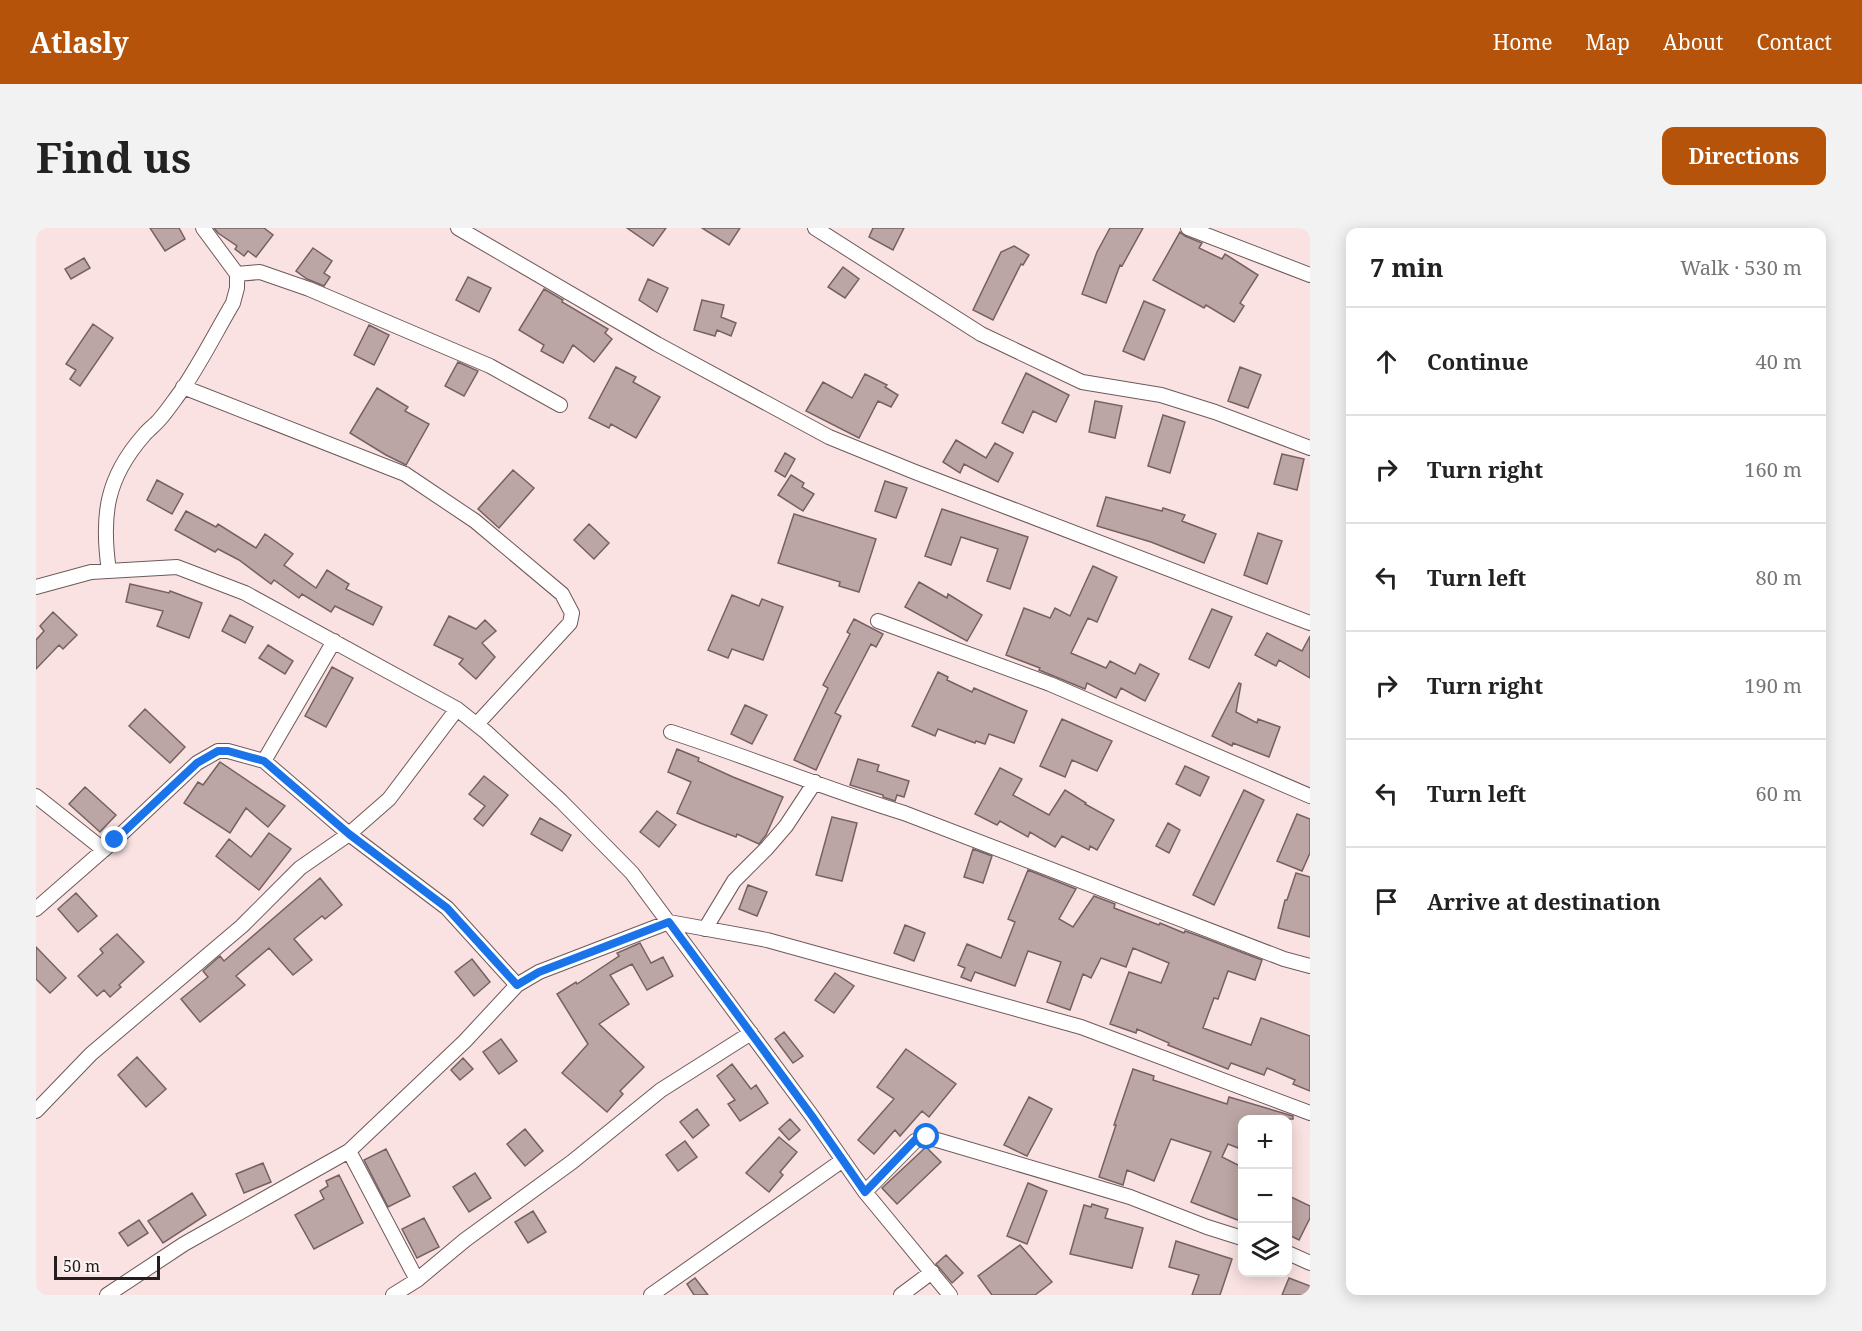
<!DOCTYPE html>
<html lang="en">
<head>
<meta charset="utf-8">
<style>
	body { margin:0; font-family:"Noto Serif",serif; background:#f2f2f2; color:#222 }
	.controls { position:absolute; right:18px; bottom:18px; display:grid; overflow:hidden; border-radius:12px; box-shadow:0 3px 15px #0003 }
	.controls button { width:54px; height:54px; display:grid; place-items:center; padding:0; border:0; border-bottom:2px solid #e0e0e0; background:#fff; color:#222; font:30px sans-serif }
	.scale { position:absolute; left:18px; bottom:15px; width:106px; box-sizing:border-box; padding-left:6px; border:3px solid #261e1e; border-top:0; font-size:16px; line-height:21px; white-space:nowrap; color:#261e1e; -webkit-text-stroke:4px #fdf3f3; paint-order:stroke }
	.stop { position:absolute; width:18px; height:18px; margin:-14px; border:4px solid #1a73e8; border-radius:50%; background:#fff }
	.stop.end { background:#1a73e8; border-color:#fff; box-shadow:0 2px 6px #0008 }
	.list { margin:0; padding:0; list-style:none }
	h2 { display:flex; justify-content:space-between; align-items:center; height:78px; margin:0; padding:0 24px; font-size:26px }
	h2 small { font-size:20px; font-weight:400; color:#767676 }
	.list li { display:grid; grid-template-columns:39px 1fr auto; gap:18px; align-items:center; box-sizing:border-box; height:108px; padding:0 24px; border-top:2px solid #e0e0e0 }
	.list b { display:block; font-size:22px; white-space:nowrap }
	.list em { font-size:20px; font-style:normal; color:#767676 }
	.icon { flex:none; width:33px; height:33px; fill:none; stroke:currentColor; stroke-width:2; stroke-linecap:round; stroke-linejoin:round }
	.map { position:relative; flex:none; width:1274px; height:1067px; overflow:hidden; border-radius:12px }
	header { display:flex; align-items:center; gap:36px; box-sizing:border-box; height:84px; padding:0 30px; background:#b45309; color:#fff }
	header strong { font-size:28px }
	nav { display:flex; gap:33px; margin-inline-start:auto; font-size:21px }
	.intro { display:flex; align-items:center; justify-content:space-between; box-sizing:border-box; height:144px; padding:0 36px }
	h1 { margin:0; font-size:42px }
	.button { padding:15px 27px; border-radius:12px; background:#b45309; color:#fff; font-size:21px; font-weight:700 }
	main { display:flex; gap:36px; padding:0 36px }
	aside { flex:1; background:#fff; border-radius:12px; box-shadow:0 3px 15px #0003 }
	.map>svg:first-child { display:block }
</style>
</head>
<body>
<header>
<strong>Atlasly</strong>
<nav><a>Home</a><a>Map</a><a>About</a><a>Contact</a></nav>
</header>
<div class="intro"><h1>Find us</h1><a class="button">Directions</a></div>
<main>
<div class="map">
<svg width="1274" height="1067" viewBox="0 0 1274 1067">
	<rect width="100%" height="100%" fill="#fae2e2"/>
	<!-- building -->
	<path fill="#bca5a5" stroke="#766161" stroke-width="1.5" d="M114 0H143L149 11 129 23Z
		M178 0H228L237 7 220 29 212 23 208 28 199 21 201 18 182 5Z
		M591 0H630L617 18Z
		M666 0H704L693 17Z
		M837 0H868L857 22 833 9Z
		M1074 0H1107L1086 38 1084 37 1070 75 1046 66 1061 24Z
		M1144 4 1149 8 1166 15 1163 20 1186 31 1189 26 1222 47 1204 75 1208 78 1198 94 1170 77 1168 80 1117 52Z
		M978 18 993 27 987 37 985 36 957 92 937 82 965 24Z
		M277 20 296 33 288 45 294 49 288 58 271 51 260 43Z
		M48 30 54 40 35 51 29 41Z
		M807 39 823 51 809 70 792 59Z
		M432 49 455 60 443 84 420 72Z
		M612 51 632 60 621 84 603 72Z
		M508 61 527 72 526 74 572 101 569 105 576 111 558 134 537 117 527 135 505 123 508 117 483 102Z
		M666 72 688 77 685 89 700 95 695 108 681 102 679 108 658 102Z
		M1108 73 1129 82 1108 132 1087 123Z
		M57 96 77 110 44 158 34 151 40 142 30 136Z
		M333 97 353 107 338 137 318 127Z
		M422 134 442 143 428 168 409 158Z
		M580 139 600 149 597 154 624 169 600 210 575 196 573 200 553 190Z
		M1204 139 1225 147 1212 180 1192 173Z
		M990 145 1033 167 1020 194 997 183 987 205 966 195Z
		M829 146 851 157 849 159 862 167 855 179 842 173 823 210 770 183 787 154 816 170Z
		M341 160 372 179 369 183 393 196 370 237 350 227 314 205Z
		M1059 173 1086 178 1079 210 1053 204Z
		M1127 187 1149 194 1134 245 1112 238Z
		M920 212 950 230 959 215 977 225 962 254 928 236 924 245 907 234Z
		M749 225 759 231 749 249 739 243Z
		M1246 226 1268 231 1261 262 1238 256Z
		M477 242 498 260 463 300 442 281Z
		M755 247 768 255 766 259 778 266 767 283 742 267Z
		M121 252 147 266 136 286 111 272Z
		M849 253 871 260 860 290 839 283Z
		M1070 269 1126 283 1127 280 1149 287 1146 293 1180 306 1168 335 1115 314 1061 298Z
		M906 281 992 309 974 361 951 353 962 321 925 309 915 337 889 328Z
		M150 283 180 299 182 296 220 320 229 306 257 326 248 337 280 360 291 342 313 356 310 361 346 379 337 397 299 378 295 384 266 366 263 370 238 352 235 356 203 332 182 321 179 324 139 302Z
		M758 286 840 311 823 364 803 358 804 354 742 335Z
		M553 296 573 315 558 331 538 312Z
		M1222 305 1246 313 1231 356 1208 347Z
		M1057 338 1081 349 1061 394 1052 390 1035 425 1070 440 1074 433 1099 446 1104 436 1123 446 1109 473 1085 460 1080 470 1051 455 1049 461 1003 442 1004 440 970 427 988 380 1014 390 1019 380 1034 388Z
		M883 354 911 370 912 366 946 387 931 413 869 379Z
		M94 356 133 365 134 363 166 375 153 410 121 398 127 383 90 374Z
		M696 367 723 378 726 371 747 379 727 432 696 421 692 430 672 422Z
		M1176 381 1196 389 1173 440 1153 431Z
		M17 384 41 407 27 421 23 417 0 441V412L8 403 4 398Z
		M194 387 217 399 209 415 186 403Z
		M413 388 440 401 449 392 460 403 446 415 459 429 440 451 423 436 427 431 398 417Z
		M818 391 847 406 840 419 835 416 799 485 805 488 780 542 758 532 792 460 787 457 814 406 811 404Z
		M1231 405 1266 423 1274 408V450L1243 432 1240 438 1219 427Z
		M232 417 257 433 249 446 223 430Z
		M296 439 317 450 290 499 269 488Z
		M902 444 912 449 911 452 936 464 938 460 991 483 978 515 953 506 949 516 940 513 939 515 902 501 899 508 876 498Z
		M1203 455 1205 456 1200 484 1221 495 1222 491 1244 499 1233 529 1197 515 1196 518 1176 508Z
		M709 477 731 487 716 516 695 506Z
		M109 481 149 519 134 535 93 498Z
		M1026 491 1076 513 1061 543 1036 532 1029 549 1004 538Z
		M641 521 663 530 662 533 697 549 747 569 730 607 723 616 701 606 700 609 664 595 641 585 655 554 632 544Z
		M822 531 843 537 841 543 873 553 868 569 861 567 859 573 847 569V567L814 557Z
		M184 534 249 578 232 599 210 580 194 605 148 575 162 554 167 557Z
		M1149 538 1173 549 1164 568 1140 556Z
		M964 540 986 551 977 567 1013 587 1029 562 1050 575 1049 576 1078 592 1061 622 1054 618 1053 622 1026 608 1019 619 994 604 992 609 964 593 961 597 939 586Z
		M448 548 472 567 447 598 438 591 449 578 433 566Z
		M49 559 80 587 64 604 33 576Z
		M1208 562 1228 572 1178 677 1157 667Z
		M621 583 640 597 623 619 604 604Z
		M1261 586 1274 591V625L1266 643 1241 633Z
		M796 589 821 595 806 653 780 647Z
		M504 590 535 607 526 623 495 606Z
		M1132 595 1144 602 1133 625 1120 618Z
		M233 605 255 621 223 662 180 628 193 611 215 629Z
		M937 621 956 628 947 655 928 649Z
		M992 642 1040 661 1023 691 1037 699 1058 668 1079 676 1078 680 1123 697 1124 695 1148 705 1149 703 1163 708 1226 732 1219 752 1192 743 1182 771 1178 770 1167 800 1215 817 1225 790 1274 808V863L1257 856 1259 852 1231 840 1228 847 1195 835 1192 841 1132 817 1133 815 1101 801 1100 805 1074 796 1093 744 1125 755 1133 735 1097 720 1090 739 1065 730 1055 750 1047 746 1034 782 1011 774 1025 734 992 723 979 758 939 744 935 753 925 749 929 740 922 737 931 716 965 730 979 694 972 691Z
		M1260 645 1274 649V709L1242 700 1249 672H1251Z
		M284 650 306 677 289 691 286 688 258 711 276 732 257 747 233 720 200 748 209 757 164 794 145 771 172 749 167 743 184 728 188 733Z
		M712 657 731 664 721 688 703 681Z
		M40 665 61 688 42 704 22 681Z
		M869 697 889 705 878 733 858 725Z
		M81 706 108 734 83 757 85 759 74 769 68 762 61 768 42 748 67 725 64 721Z
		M604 715 615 735 627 729 637 748 611 762 596 736 574 747 593 776 563 796 608 839 584 863 587 866 571 884 526 845 552 816 521 766 540 754 541 756 583 728 581 725Z
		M0 719 30 750 14 765 0 751Z
		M436 731 454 754 438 768 419 744Z
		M799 745 818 758 798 785 779 772Z
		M748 804 767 828 757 835 739 811Z
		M465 811 481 833 463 846 447 824Z
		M870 821 920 856 893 889 886 883 864 908 859 902 838 926 822 912 858 871 841 859Z
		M101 829 130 861 110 879 82 847Z
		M427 830 437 841 424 852 415 842Z
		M696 836 715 861 720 857 732 875 704 893 692 876 699 872 681 848Z
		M1097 841 1118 848 1117 852 1191 876 1193 869 1257 888V891H1206V907L1202 920 1192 916 1186 929 1206 939V986L1204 993 1155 974 1175 924 1135 911 1118 953 1091 942 1087 957 1063 949 1080 897H1078Z
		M993 869 1016 881 991 928 968 917Z
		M661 881 673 897 657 910 644 894Z
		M754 891 764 902 753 912 743 901Z
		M489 901 507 923 489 938 471 916Z
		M743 909 761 924 744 944 747 947 733 964 710 945Z
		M649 913 661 929 642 943 630 927Z
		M890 919 905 934 861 976 846 960Z
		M350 921 374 968 352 979 328 932Z
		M227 935 235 954 208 965 200 946Z
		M439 945 455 970 433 984 417 959Z
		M303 947 327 995 278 1021 259 987 288 971 284 963 292 958 290 953Z
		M992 955 1011 963 991 1016 971 1008Z
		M156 965 170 987 127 1015 112 993Z
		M1251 967 1274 978V990L1263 1012 1251 1006Z
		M1056 976 1072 981 1069 990 1107 1000 1096 1040 1034 1026 1048 977 1055 979Z
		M497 983 510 1004 492 1015 479 994Z
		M388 990 403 1019 381 1030 366 1001Z
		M103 992 112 1005 92 1018 83 1005Z
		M1140 1013 1196 1031 1184 1067H1156L1163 1047 1133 1039Z
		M984 1017 1016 1054 999 1067H956L942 1048Z
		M910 1027 927 1045 916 1055 900 1036Z
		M659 1050 672 1067H658L651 1056Z
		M1253 1050 1274 1058 1272 1067H1246Z"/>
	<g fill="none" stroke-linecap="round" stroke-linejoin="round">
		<defs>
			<path id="minor" d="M422 0 621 116 793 209 879 244 1274 395
				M779 0 945 106 1046 154 1125 167 1179 184 1274 220
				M1152 0 1274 47
				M201 46 224 44 273 61 454 138 524 177
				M147 159 369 246 439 293 526 366 536 385 534 395 441 496
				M73 343C65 288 70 250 108 207 113 201 119 197 124 191 132 182 139 171 146 162 165 134 180 104 197 75L201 60V46L167 0
				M0 359 55 344 141 339 209 365 421 481 450 504 525 573 596 645 776 888 829 964 914 1067
				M842 393 1014 456 1274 568
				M635 504C713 529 789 561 868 585L1248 731 1274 738
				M228 533 313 606 411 680 481 757
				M0 568 68 622
				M0 681 79 612 161 535 182 523H192L228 533 298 413
				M669 701 698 653 731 620 750 598 779 554
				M0 883 55 826 206 698 264 640 313 606 353 571 421 481
				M313 923 381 1052
				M829 964 879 913 891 909 1094 969 1171 999 1206 1010
				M1252 1025 1274 1035
				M71 1067 148 1016 313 923 429 813 481 757 503 744 633 694 731 712 1045 799 1274 885
				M357 1067 381 1052 429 1012 536 934 625 862 715 805
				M615 1067 807 932
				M865 1067 896 1044"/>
		</defs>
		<!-- minor casing -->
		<use href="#minor" stroke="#6e595a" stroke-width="16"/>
		<!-- minor -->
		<use href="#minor" stroke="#fff" stroke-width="14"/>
	</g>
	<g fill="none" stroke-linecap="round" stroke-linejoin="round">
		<!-- route -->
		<path stroke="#1a73e8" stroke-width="8" d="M79 612 161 535 182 523H192L228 533 313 606 411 680 481 757 503 744 633 694 776 888 829 964 879 912 891 909"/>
	</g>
</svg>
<div class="controls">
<button>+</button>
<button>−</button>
<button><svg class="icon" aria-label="layers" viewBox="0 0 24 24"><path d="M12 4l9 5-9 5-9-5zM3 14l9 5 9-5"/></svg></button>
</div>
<div class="scale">50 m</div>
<div class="stop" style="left:891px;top:909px"></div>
<div class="stop end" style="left:79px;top:612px"></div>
</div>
<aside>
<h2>7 min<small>Walk · 530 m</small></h2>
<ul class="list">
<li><svg class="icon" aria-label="ahead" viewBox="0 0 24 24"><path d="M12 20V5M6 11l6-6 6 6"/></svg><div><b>Continue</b></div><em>40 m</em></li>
<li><svg class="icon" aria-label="right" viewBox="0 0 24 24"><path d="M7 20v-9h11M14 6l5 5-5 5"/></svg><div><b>Turn right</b></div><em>160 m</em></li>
<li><svg class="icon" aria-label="left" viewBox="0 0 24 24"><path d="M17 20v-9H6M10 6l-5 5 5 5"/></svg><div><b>Turn left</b></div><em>80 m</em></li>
<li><svg class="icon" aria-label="right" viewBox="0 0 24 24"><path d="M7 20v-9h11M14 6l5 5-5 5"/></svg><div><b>Turn right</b></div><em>190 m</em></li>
<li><svg class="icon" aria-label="left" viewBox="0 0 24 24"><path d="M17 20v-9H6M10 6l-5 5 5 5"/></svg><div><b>Turn left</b></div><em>60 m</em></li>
<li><svg class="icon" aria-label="arrive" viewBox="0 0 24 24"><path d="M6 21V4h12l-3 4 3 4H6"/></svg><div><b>Arrive at destination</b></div></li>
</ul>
</aside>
</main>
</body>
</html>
